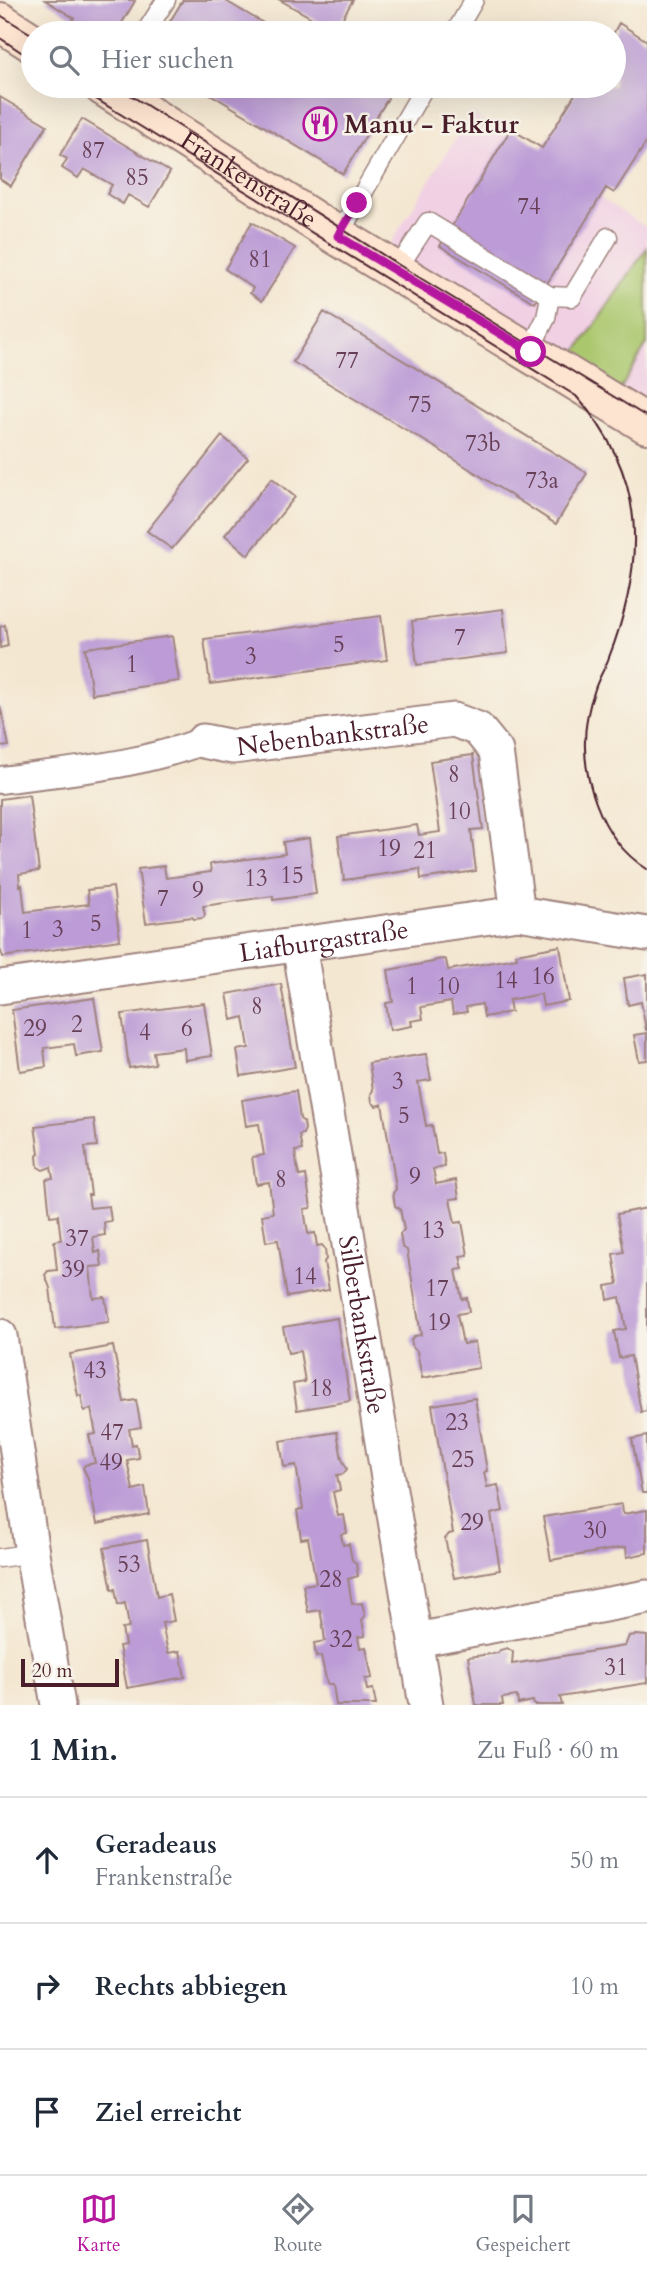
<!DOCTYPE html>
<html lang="de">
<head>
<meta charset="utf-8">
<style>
	body { margin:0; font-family:Cardo,serif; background:#f2f2f3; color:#1f2937 }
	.scale { position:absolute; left:21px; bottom:18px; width:98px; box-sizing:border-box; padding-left:7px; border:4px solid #4a1f2b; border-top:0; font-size:19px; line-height:24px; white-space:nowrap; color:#4a1f2b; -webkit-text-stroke:5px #f7f3e8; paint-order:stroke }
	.stop { position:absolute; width:21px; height:21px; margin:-16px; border:5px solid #b5179e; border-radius:50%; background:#fff }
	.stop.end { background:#b5179e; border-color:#fff; box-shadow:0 2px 7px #0008 }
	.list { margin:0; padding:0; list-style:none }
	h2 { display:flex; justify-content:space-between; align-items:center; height:91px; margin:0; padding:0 28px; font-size:30px }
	h2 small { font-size:23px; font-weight:400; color:#747a83 }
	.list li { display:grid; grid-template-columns:46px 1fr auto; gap:21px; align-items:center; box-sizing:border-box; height:126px; padding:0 28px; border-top:2px solid #e0e1e3 }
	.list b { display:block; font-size:26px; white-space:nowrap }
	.list p { margin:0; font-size:23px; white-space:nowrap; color:#747a83 }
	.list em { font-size:23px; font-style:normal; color:#747a83 }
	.icon { flex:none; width:38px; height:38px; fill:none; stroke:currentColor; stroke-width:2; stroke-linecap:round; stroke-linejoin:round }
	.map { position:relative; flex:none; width:647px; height:1705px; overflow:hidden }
	.search { position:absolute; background:#fff; box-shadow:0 7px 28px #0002; left:21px; right:21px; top:21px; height:77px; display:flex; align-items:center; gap:18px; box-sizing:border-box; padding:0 24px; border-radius:38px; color:#747a83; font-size:26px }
	.sheet { height:469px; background:#fff }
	nav { display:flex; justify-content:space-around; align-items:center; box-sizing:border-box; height:98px; border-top:2px solid #e0e1e3; background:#fff; font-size:19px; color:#747a83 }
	nav a { display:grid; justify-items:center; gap:4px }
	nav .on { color:#b5179e }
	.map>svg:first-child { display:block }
</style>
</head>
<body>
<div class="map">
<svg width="647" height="1705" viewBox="0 0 647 1705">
	<rect width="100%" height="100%" fill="#f7f3e8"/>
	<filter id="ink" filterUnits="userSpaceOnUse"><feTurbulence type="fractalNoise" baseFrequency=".0143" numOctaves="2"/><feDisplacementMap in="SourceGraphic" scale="14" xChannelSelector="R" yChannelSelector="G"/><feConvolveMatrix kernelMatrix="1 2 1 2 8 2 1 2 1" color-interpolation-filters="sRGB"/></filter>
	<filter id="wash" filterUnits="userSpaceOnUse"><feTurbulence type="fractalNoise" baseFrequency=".00686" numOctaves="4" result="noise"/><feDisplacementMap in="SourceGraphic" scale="28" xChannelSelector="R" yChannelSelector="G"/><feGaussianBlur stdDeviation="1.57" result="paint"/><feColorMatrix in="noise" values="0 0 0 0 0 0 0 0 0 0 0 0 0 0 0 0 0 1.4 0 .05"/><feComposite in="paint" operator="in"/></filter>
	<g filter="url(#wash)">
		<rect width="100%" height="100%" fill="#f4e7d1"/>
		<!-- built -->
		<path fill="#f1d0e4" d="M471 113 647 228V248L564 370 381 259Z
			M647 344V421L614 400Z"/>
		<!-- green -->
		<path fill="#abc76e" stroke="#7a734c" stroke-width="2" d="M647 248V344L614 400 564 370Z"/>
		<g id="blocks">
			<!-- building -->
			<path fill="#bc9bd6" d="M45 0H133L135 1 116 33H90L71 22 74 18Z
				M183 0H224L280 33H163Z
				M280 0H353L335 31Z
				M619 23 647 41V141L614 193 606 188 535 303 440 246 511 129 542 148 580 86H614V32Z
				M197 86H367L388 98 343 174Z
				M0 97 47 125 11 186 0 179Z
				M82 119 170 172 149 207 128 195 123 204 107 194 112 185 84 169 78 178 62 168 67 159 60 155Z
				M252 222 295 248 262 301 250 293 253 288 225 269Z
				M324 312 587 473 556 524 438 449 293 362Z
				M222 436 248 458 172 549 147 531Z
				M272 478 295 497 248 555 225 535Z
				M503 609 508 653 417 665 412 621Z
				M381 616 387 660 210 684 204 639Z
				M5 625 8 646 0 648V627Z
				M172 636 179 681 92 694 85 648Z
				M0 705 9 746 0 747Z
				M473 755 483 829 471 830 476 871 421 879 420 869 344 880 338 836 417 825 419 835 440 832 430 761Z
				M29 795 39 871 19 874 20 886 22 885 25 912 89 904 87 890 113 887 120 940 3 957 0 949V799Z
				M309 838 316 894 273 900V896L203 906 205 915 203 918 194 919 192 917 146 923 138 869 164 866 166 878 211 872 210 864 285 854 283 842Z
				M560 946 569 1001 543 1006 541 994 509 1000 511 1012 484 1017 482 1004 466 1007 467 1012 453 1014 451 1002 421 1007 423 1019 411 1021 412 1026 390 1030 386 1003 393 1002 388 970 433 962 436 960 443 959 446 960 448 970 517 958 516 954Z
				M647 974V1030H646L641 1002 628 1005 624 978Z
				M281 984 295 1067 241 1076 237 1050 249 1048 244 1017 232 1020 227 994Z
				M94 998 103 1052 76 1056 74 1044 44 1048 46 1067 20 1071 12 1010Z
				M204 1003 212 1056 185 1060 184 1048 169 1050 153 1052 155 1064 129 1068 122 1014Z
				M647 1033V1060L639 1061 634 1035Z
				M426 1054 431 1080 418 1082 426 1126 432 1125 437 1154 443 1153 445 1167 433 1169 436 1184 456 1180 459 1198 450 1199 455 1223 462 1222 468 1255 460 1256 463 1269 456 1270 462 1299 467 1298 469 1312 457 1314 463 1344 475 1342 479 1368 422 1378 417 1351 413 1348 411 1340 414 1336 421 1335 407 1250 402 1247 400 1234 404 1230 400 1209 395 1206 393 1193 396 1189 392 1161 382 1104 376 1106 372 1102 371 1094 373 1090 369 1063Z
				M296 1091 300 1119 304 1122 305 1129 303 1134 299 1135 302 1150 295 1151 297 1165 299 1176 306 1175 311 1208 304 1209 308 1234 315 1233 317 1246 322 1245 325 1249 326 1259 324 1262 329 1290 287 1297 278 1240 266 1242 262 1215 273 1213 269 1182 256 1184 252 1157 264 1155 259 1124 246 1126 242 1100Z
				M94 1119 97 1146 85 1147 91 1195H88L90 1208 109 1206 111 1221 104 1222 105 1235 93 1237 95 1253 100 1251 102 1266 90 1267 93 1298 105 1297 109 1322 55 1329 50 1288 45 1275 48 1271 57 1270 54 1241 61 1240 58 1215 50 1216 46 1179 53 1178 51 1167 43 1170 38 1167 37 1156 39 1153 35 1126Z
				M647 1208V1411L641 1412 631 1356 619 1358 614 1331 626 1329 620 1297 608 1300 606 1286 618 1284 613 1254 624 1252 617 1214Z
				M337 1318 350 1401 297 1410 293 1384 305 1382 300 1351 288 1353 283 1327Z
				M113 1346 124 1402 136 1400 141 1427 129 1429 132 1445 136 1444 139 1458 127 1460 133 1490 145 1487 149 1514 97 1524 88 1478 83 1468 85 1465 95 1463 89 1435 96 1434 91 1409 84 1411 81 1395 78 1396 70 1354Z
				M475 1398 487 1471 484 1472 487 1487 498 1485 503 1511 491 1514 500 1570 454 1578 445 1539 449 1534 453 1533 432 1405Z
				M337 1432 342 1459 347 1469 343 1474 337 1475 340 1490 333 1492 338 1516 344 1515 347 1533 341 1534 343 1545 349 1544 352 1560 356 1563 358 1576 348 1579 352 1604 362 1603 365 1616 362 1620 365 1636 358 1637 360 1648 366 1647 372 1678 365 1679 367 1690 373 1689 376 1705H336L333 1684H327L321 1656 316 1657 314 1643 325 1641 323 1626 320 1610 308 1612 303 1585 316 1583 308 1538 301 1539 297 1510 303 1509 296 1465 284 1467 280 1441Z
				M647 1436V1493H642L632 1439Z
				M622 1504 623 1514 647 1510V1553L627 1557 626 1547 551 1560 543 1517Z
				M147 1540 157 1597 169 1594 174 1621 162 1623 168 1653 180 1651 185 1677 127 1688 119 1646 125 1645 122 1629 129 1628 127 1614 125 1603 118 1605 115 1589 112 1590 104 1548Z
				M636 1635 647 1636V1683L560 1697 562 1705H534L533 1701 518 1704 517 1696 502 1698 503 1705H476L468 1657 498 1653 500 1650 507 1648 513 1652 512 1664 625 1646 629 1636Z"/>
		</g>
	</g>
	<g filter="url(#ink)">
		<use href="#blocks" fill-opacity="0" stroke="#9f837e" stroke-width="2"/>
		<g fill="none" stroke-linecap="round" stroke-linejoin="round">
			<defs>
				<path id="service" d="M145 33 166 0
					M455 33 474 0
					M338 236 425 86
					M396 271 428 222 550 296 546 318 532 346 531 352
					M550 296 572 297 608 237
					M0 1558 32 1553"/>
				<path id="pedestrian" d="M0 780C69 771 138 766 203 741"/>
				<g id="minor">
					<path id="s1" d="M203 741 233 747 454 720 478 729 496 751 518 913"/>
					<path id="s2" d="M299 945 426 1705"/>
					<path id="s3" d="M0 987 518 913 647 934"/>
					<path d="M0 1336 32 1553 58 1705"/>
					<path d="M416 1640 647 1597"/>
				</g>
				<g id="secondary">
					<path d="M0 22 33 43"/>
					<path id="s4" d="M103 86 338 236 647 424"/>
				</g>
			</defs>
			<!-- service casing -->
			<use href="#service" stroke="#9f837e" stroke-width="21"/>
			<!-- pedestrian casing -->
			<use href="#pedestrian" stroke="#9f837e" stroke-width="30"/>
			<!-- minor casing -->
			<use href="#minor" stroke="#9f837e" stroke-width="37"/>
			<!-- secondary casing -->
			<use href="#secondary" stroke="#9f837e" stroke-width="42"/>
			<!-- service -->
			<use href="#service" stroke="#fff" stroke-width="18"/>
			<!-- pedestrian -->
			<use href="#pedestrian" stroke="#fff" stroke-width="26"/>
			<!-- minor -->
			<use href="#minor" stroke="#fff" stroke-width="33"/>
			<!-- secondary -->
			<use href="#secondary" stroke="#fde4d0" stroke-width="38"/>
			<!-- tram -->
			<path stroke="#4a1f2b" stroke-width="2" d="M0 15 33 35
				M0 38 33 60
				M75 86 576 396C647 475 647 560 608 660 604 670 598 679 595 689 581 727 582 766 596 803 606 830 623 854 647 869
				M116 86 399 265 647 417"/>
		</g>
	</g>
	<g fill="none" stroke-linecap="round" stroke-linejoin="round" filter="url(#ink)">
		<!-- route -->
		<path stroke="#b5179e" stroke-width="9" d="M357 203 338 236 531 352"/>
	</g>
	<!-- icons -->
	<defs>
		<symbol id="restaurant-ring" viewBox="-11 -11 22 22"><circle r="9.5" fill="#f7f3e8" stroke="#b5179e" stroke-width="1.5"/><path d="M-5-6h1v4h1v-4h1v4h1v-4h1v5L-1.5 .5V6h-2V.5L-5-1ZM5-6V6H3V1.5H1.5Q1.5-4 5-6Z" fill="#b5179e"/></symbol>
	</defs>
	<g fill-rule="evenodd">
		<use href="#restaurant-ring" x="301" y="105" width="38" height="38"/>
	</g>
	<g text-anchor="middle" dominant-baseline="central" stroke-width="5" stroke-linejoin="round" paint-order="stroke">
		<!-- number labels -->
		<g font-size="23" fill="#663e56">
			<text x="93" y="150">87</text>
			<text x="137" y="177">85</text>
			<text x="529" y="206">74</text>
			<text x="260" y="259">81</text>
			<text x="347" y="360">77</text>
			<text x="420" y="404">75</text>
			<text x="483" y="443">73b</text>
			<text x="542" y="480">73a</text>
			<text x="460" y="637">7</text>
			<text x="339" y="644">5</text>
			<text x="251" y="656">3</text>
			<text x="132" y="664">1</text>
			<text x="454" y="774">8</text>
			<text x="459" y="811">10</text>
			<text x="389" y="848">19</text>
			<text x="425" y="850">21</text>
			<text x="292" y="875">15</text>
			<text x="256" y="878">13</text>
			<text x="198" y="890">9</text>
			<text x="163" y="898">7</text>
			<text x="96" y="923">5</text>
			<text x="58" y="929">3</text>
			<text x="27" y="930">1</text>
			<text x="543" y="976">16</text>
			<text x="506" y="980">14</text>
			<text x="412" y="986">1</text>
			<text x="448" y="986">10</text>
			<text x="257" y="1006">8</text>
			<text x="77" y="1024">2</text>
			<text x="35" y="1028">29</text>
			<text x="187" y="1028">6</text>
			<text x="145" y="1032">4</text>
			<text x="398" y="1081">3</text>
			<text x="404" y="1115">5</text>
			<text x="415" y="1176">9</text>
			<text x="281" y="1179">8</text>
			<text x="433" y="1230">13</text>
			<text x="77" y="1238">37</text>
			<text x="73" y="1269">39</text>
			<text x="305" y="1276">14</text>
			<text x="437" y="1288">17</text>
			<text x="439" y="1322">19</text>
			<text x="95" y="1370">43</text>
			<text x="321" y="1388">18</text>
			<text x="457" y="1422">23</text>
			<text x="112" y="1432">47</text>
			<text x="463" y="1459">25</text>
			<text x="111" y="1462">49</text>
			<text x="472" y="1522">29</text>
			<text x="595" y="1530">30</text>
			<text x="129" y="1564">53</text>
			<text x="331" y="1579">28</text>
			<text x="341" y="1639">32</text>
			<text x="616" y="1667">31</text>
		</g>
		<!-- poi labels -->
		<g font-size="26" font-weight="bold" fill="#4a1f2b" stroke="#f7f3e8" text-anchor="start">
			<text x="344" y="124">Manu - Faktur</text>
		</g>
		<!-- street labels -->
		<g font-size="26" fill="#4a1f2b" stroke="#f7f3e8">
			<text stroke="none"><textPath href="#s4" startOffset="173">Frankenstraße</textPath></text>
			<text stroke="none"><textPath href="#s1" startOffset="131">Nebenbankstraße</textPath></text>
			<text stroke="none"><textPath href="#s3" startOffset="327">Liafburgastraße</textPath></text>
			<text stroke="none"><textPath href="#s2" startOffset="385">Silberbankstraße</textPath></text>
		</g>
	</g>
</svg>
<div class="scale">20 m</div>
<div class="stop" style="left:531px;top:352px"></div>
<div class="stop end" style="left:357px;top:203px"></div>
<div class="search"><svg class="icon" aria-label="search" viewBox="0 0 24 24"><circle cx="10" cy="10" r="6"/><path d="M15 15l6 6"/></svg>Hier suchen</div>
</div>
<section class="sheet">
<h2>1 Min.<small>Zu Fuß · 60 m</small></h2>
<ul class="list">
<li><svg class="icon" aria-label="ahead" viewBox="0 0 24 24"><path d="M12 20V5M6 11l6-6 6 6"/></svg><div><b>Geradeaus</b><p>Frankenstraße</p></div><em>50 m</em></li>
<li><svg class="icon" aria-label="right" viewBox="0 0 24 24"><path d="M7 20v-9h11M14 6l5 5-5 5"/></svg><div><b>Rechts abbiegen</b></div><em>10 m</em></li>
<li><svg class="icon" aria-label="arrive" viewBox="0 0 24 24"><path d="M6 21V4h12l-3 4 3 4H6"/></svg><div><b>Ziel erreicht</b></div></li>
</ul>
</section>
<nav>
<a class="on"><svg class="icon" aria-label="map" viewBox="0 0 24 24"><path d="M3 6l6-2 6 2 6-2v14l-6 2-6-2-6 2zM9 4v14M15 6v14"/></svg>Karte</a>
<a><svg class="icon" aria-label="directions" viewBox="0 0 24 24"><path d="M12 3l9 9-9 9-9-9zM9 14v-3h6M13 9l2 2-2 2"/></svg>Route</a>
<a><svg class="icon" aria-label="saved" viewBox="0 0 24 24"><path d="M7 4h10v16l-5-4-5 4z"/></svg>Gespeichert</a>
</nav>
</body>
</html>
